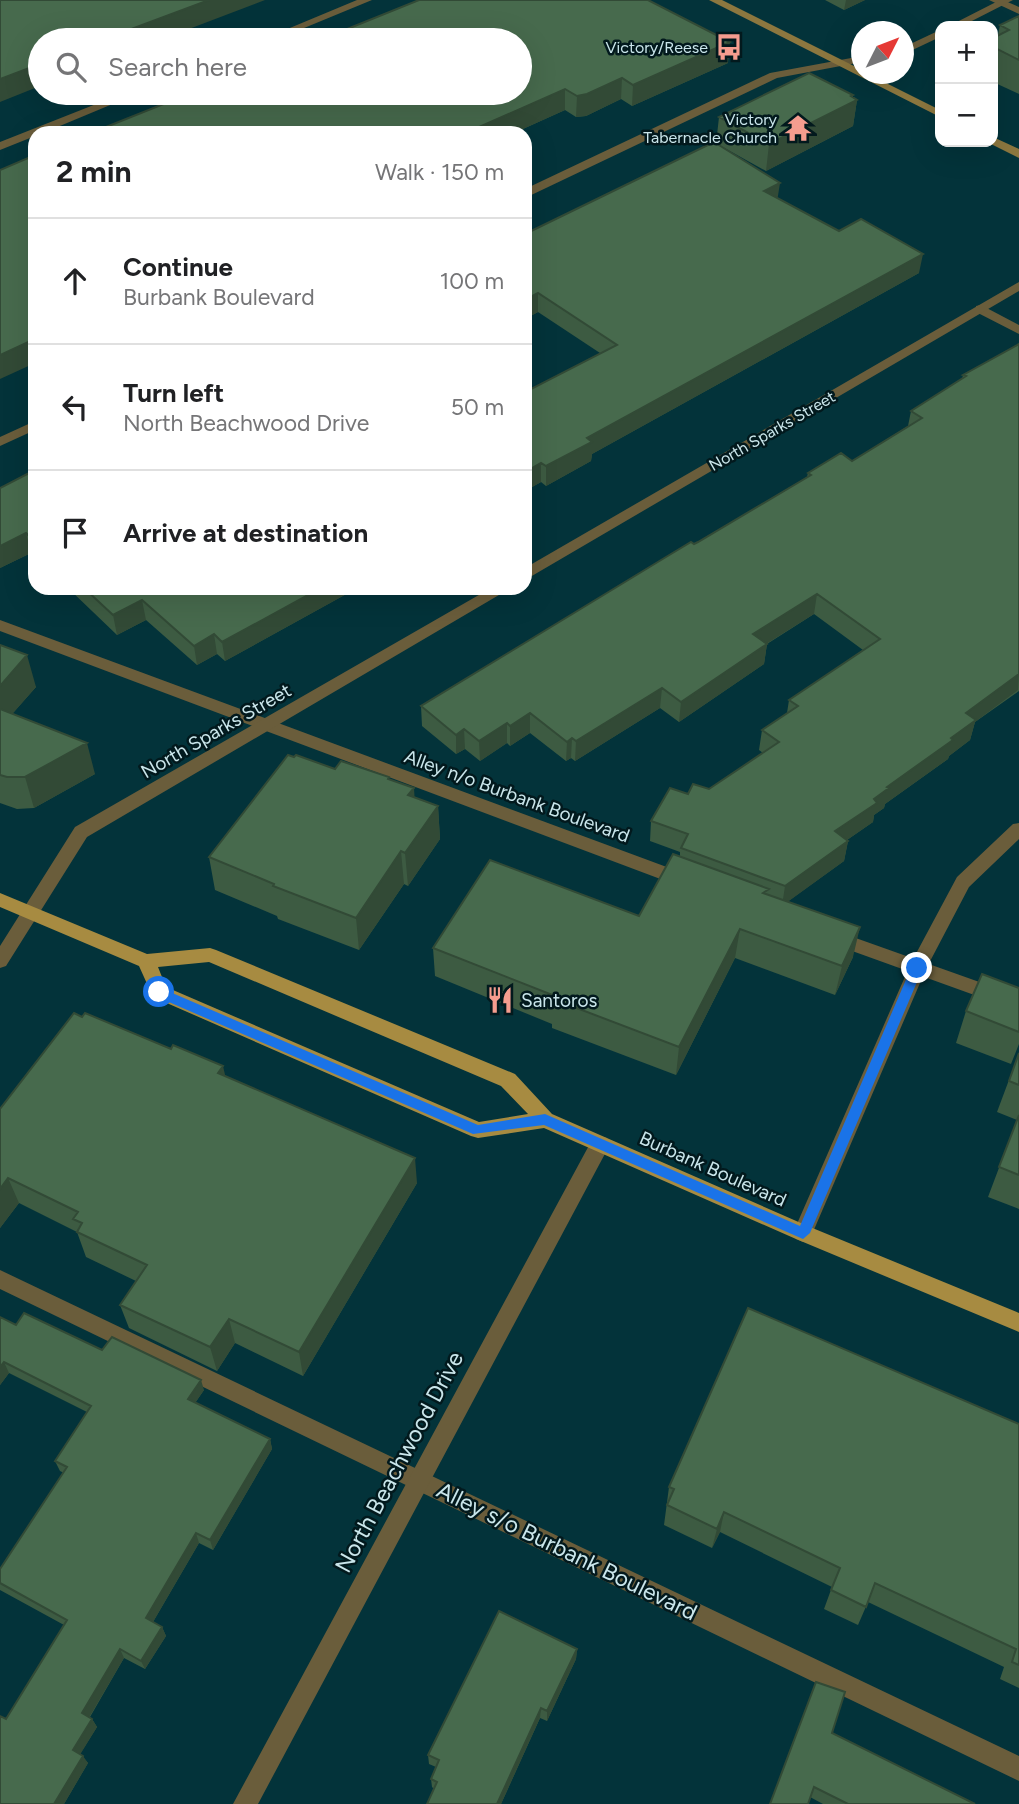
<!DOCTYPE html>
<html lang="en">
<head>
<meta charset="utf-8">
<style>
	body { margin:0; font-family:Figtree,sans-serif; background:#f6f6f6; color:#202124 }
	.controls { position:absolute; right:21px; top:21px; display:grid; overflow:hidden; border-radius:14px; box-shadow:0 7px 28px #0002 }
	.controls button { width:63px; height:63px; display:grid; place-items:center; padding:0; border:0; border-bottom:2px solid #e0e0e0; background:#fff; color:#202124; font:35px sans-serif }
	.compass { position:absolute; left:851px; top:21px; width:63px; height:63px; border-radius:50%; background:#fff; box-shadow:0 7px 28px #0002; rotate:48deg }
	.stop { position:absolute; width:21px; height:21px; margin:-16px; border:5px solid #1a73e8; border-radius:50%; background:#fff }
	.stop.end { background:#1a73e8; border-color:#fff; box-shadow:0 2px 7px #0008 }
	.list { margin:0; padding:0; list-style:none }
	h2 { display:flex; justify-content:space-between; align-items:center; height:91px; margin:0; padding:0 28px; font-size:30px }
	h2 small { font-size:23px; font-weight:400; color:#757577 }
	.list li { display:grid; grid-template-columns:46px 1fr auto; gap:21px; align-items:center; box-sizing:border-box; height:126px; padding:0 28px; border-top:2px solid #e0e0e0 }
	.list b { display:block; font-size:26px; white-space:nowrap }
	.list p { margin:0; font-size:23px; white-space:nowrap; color:#757577 }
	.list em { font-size:23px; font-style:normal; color:#757577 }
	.icon { flex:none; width:38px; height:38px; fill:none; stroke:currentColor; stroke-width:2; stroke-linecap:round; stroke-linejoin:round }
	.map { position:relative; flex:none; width:1019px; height:1804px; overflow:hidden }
	.search { position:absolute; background:#fff; box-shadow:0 7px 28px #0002; left:28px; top:28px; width:504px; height:77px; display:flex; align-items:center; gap:18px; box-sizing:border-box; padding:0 24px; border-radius:38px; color:#757577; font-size:26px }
	.panel { position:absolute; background:#fff; box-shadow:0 7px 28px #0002; left:28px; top:126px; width:504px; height:469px; border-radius:21px }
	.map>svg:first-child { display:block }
</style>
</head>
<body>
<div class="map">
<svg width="1019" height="1804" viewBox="0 0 1019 1804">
	<rect width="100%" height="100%" fill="#03333a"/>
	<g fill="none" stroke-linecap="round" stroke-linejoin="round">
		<!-- lane -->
		<path fill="#6a5d3b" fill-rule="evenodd" d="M989 0H1003L1019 7V14Z
			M981 305 1019 325V334L976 312V306Z
			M0 620 691 876 694 881 691 886H679L0 631Z
			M836 931 1019 996V1011L830 943 827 938 830 933Z
			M0 1270 1019 1756V1781L0 1289Z"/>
		<!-- street -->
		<path fill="#6a5d3b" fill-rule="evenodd" d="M357 0H372L275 40H261Z
			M1000 0H1013L962 26H949Z
			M940 30V37L904 54V47Z
			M862 56V62L777 78 525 198V189L770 73Z
			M124 93H139L43 133H35V136L0 150V142Z
			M1019 282V291L525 580V568Z
			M35 421V430L0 446V437Z
			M491 588H511L87 837 6 966 0 968V946L75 827Z
			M1019 823V839L969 887 926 969 810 1239 803 1242 796 1239 793 1233 911 963 957 877 1013 824Z
			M600 1136 607 1138 610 1144 607 1150 258 1804H233L593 1138Z"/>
		<!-- secondary -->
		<path fill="#8c773f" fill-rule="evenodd" d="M709 0H722L862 70V74H868L940 110V117Z
			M993 137 1019 149V158L989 143 988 142H993Z"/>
		<!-- primary -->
		<path fill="#a78b41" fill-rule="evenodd" d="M0 893 147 954 210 948 216 950 515 1074 552 1114 810 1227 1019 1313V1332L796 1239 544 1128 478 1138 471 1136 153 997 139 966 0 907ZM209 962 501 1086 528 1114 479 1122 166 987 158 967Z"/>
	</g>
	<!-- wall -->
	<path fill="#3d5b42" d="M825 0H865L844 10Z
		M1019 16V94L993 82V38L998 35 1000 25Z
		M728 63 632 106 621 99 586 116 576 117 565 110 514 133H91Z
		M853 95V98L857 100 853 126 766 171 719 145 778 198 839 231 919 273 592 454 591 461 546 486 541 482 525 491 600 353 538 312 525 319V234L716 144 719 117Z
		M1019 344V691L975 722 970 740 949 756 948 759 885 804 884 808 874 815 873 822 847 840 848 841 844 861 787 902 853 957 835 995 735 958 676 1075 552 1028V1024L435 976 433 948 639 916 680 857V852L650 841 651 821 688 794 709 789 763 753 759 750 762 730 787 713 789 700 863 650 814 614 767 644 764 664 679 722 660 708 575 761 571 758 566 761 530 733 510 746 507 743 480 761 465 749 456 754 422 726 421 706 807 477 808 473 852 461 908 426 911 411 962 379 963 375Z
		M35 470V556L31 553 0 568Z
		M68 588H365L353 594 350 592 225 661 217 654 197 665 146 620 117 635Z
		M0 645 36 687 12 714 95 774 34 808 17 809 0 803Z
		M335 769 389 779 414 797 438 806 440 839 408 886 404 884 359 950 278 919 277 916 215 890 209 857Z
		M1019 988V1044L1011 1064 956 1043 966 1011Z
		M1019 1053V1209L988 1197 1017 1120 997 1112Z
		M225 1076 417 1183 303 1376 235 1343 217 1371 129 1328 120 1305 136 1281 86 1257 77 1232 19 1203 0 1228V1109Z
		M0 1317 16 1325 102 1350 204 1390 195 1403 270 1439 272 1449 213 1550 199 1543 153 1622 162 1627 166 1636 145 1669 124 1658 90 1717 92 1719 97 1727 80 1754 88 1763 64 1804H0L6 1719 64 1625 0 1590V1569L64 1473 60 1471 55 1461 87 1412 9 1373 0 1385Z
		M1019 1424V1688L1000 1679 1004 1667 868 1602 858 1625 824 1609 832 1587 720 1532 712 1548 664 1525 669 1487Z
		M577 1649 576 1659 547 1721 540 1718 501 1804H427L434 1789 432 1787 431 1779 436 1767 429 1764 428 1755Z
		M832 1733 975 1804H823L810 1797Z"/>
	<!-- shaded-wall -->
	<path fill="#324a36" d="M209 0H265L160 40H102Z
		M846 0H865L844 10Z
		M730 42 728 63 632 106 633 85Z
		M40 64V86L0 102V79Z
		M622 78 621 99 586 116 576 117 577 96Z
		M565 89V110L514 133H477V128Z
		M853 95 852 102 857 100 853 126 766 171 769 144Z
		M780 183 777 202 764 191Z
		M923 254 919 273 592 454 591 461 546 486V466L587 438Z
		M538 293V312L525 319V300Z
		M35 339V363L0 379V355Z
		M541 463V482L525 491V472Z
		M26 533 31 553 0 568V546Z
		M321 588H350V592L225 661 222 642Z
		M352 588H365L353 594Z
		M817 594 814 614 750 654 753 634Z
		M142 600 146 620 117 635 113 615Z
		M214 634 217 654 197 665 194 646Z
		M767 644 764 664 679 722 681 702Z
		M27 655 36 687 0 728V686Z
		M1019 674 1018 690 975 722 970 740 949 756 948 759 885 804 884 808 874 815 873 822 831 851 835 831 887 787 966 713Z
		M662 688 660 708 575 761 576 741Z
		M530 713V733L510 746V726Z
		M507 723V743L480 761 479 741Z
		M464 729 465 749 456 754V735Z
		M572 738 571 758 566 761 567 742Z
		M87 743 95 774 34 808 25 777Z
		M414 788 416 821 408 795Z
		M438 806 440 839 408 886 405 853Z
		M848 841 844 861 782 906 785 886Z
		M401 851 404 884 359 950 356 918Z
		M860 927 853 957 835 995 842 966Z
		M740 929 735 958 676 1075 679 1047Z
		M223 1066 229 1092 218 1073Z
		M415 1158 417 1183 303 1376 299 1352Z
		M8 1178 19 1203 0 1228V1189Z
		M229 1319 235 1343 217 1371 210 1347Z
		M4 1362 9 1373 0 1385V1367Z
		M201 1380 204 1390 191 1409 188 1399Z
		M270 1439 272 1449 213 1550 210 1540Z
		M724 1512 720 1532 712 1548 717 1529Z
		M196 1533 199 1543 150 1627 146 1618Z
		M162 1627 166 1636 145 1669 141 1661Z
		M120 1649 124 1658 87 1721 82 1713Z
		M577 1649 576 1659 547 1721V1711Z
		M541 1708 540 1718 501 1804H497Z
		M92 1719 97 1727 78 1758 73 1750Z
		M83 1756 88 1763 64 1804H54Z"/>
	<!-- building -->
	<path fill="#476a4d" stroke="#324a36" stroke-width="2" d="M0 0H209L102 40H40V64L0 79Z
		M419 0H648L730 42 633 85 622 78 587 94 577 96 565 89 477 128 485 133H91L191 93H520V40H320Z
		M1019 16V60L993 47V38L1009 30 1000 25Z
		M809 73 853 95 851 96 857 100 769 144 719 117Z
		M714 142 780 183 764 191 839 231 861 219 923 254 587 438 592 442 546 466 541 463 525 472V392L617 345 538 293 525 300V234Z
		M35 155V339L0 355V170Z
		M1019 344V674L966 713 976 720 951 738 953 740 887 787 889 788 874 799 877 803 835 831 848 841 785 886 681 848 688 834 651 821 670 788 688 794 693 784 709 789 779 742 762 730 798 706 789 700 880 639 817 594 753 634 767 644 681 702 662 688 576 741 572 738 567 742 530 713 510 726 507 723 479 741 464 729 456 735 421 706 666 557 691 542 694 544 698 542 811 475 808 473 841 453 852 461 922 418 911 411 966 376 963 375Z
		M35 470V542L26 533 0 546V488Z
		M84 588H321L222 642 214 634 194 646 142 600 113 615Z
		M0 645 27 655 0 686Z
		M0 709 87 743 25 777H7L0 775Z
		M288 755 294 757 296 755 335 769 341 761 389 777 388 779 414 788 408 795 438 806 405 853 401 851 356 918 273 886 274 884 209 857Z
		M673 854 769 889 763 893 860 927 842 966 740 929 679 1047 553 999 555 996 433 948 490 860 639 916Z
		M982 974 1019 988V1032L966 1011Z
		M74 1013 82 1017 85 1013 171 1049 173 1045 223 1066 218 1073 415 1158 299 1352 229 1319 210 1347 120 1305 147 1265 77 1232 82 1223 73 1219 78 1212 8 1178 0 1189V1109Z
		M1019 1053V1085L1009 1081Z
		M1019 1115V1175L999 1167Z
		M748 1308 1019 1424V1665L1012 1662 1016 1649 875 1583 866 1607 831 1590 840 1568 724 1512 717 1529 667 1505 674 1489 669 1487Z
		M24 1313 102 1350 112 1337 201 1380 188 1399 270 1439 210 1540 196 1533 146 1618 162 1627 141 1661 120 1649 82 1713 92 1719 73 1750 83 1756 54 1804H0V1716L6 1719 67 1620 0 1583V1569L67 1467 55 1461 91 1406 4 1362 0 1367V1317L16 1325Z
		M499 1611 577 1649 547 1711 541 1708 497 1804H427L437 1782 431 1779 439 1760 428 1755Z
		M816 1682 845 1692 832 1733 975 1804H848L814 1787 808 1804H770Z"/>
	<!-- route -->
	<path fill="#1a73e8" d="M917 963 923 968 810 1233 803 1239 544 1125 473 1134 155 996 153 992 155 989H163L478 1125 545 1114 800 1226 911 968Z"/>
	<!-- icons -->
	<defs>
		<symbol id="bus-bare" viewBox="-9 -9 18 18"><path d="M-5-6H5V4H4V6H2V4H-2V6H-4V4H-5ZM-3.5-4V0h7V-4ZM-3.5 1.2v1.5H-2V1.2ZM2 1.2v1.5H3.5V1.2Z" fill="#f59d8f" stroke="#02191d" stroke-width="2.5" paint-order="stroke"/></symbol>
		<symbol id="temple-bare" viewBox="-9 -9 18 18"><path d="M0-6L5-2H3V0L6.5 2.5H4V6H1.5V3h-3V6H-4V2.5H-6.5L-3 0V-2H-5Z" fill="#f59d8f" stroke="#02191d" stroke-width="2.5" paint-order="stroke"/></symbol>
		<symbol id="restaurant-bare" viewBox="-9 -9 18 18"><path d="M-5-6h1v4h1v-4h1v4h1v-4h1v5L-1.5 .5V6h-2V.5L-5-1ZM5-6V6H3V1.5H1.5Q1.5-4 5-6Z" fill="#f59d8f" stroke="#02191d" stroke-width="2.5" paint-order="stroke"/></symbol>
	</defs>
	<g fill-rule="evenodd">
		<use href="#bus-bare" x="710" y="28" width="38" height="38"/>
		<use href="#temple-bare" x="779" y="109" width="38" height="38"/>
		<use href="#restaurant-bare" x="481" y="981" width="38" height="38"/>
	</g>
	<g text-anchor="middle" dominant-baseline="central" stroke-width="5" stroke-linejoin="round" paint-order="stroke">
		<!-- far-poi labels -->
		<g font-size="16" fill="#cae6eb" stroke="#02191d" text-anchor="end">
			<text x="708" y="47">Victory/Reese</text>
			<text x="777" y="119">Victory<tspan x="777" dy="18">Tabernacle Church</tspan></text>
		</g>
		<!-- far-street labels -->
		<g font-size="16" fill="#cae6eb" stroke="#02191d">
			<text transform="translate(772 431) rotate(-30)">North Sparks Street</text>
		</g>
		<!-- street labels -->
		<g font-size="19" fill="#cae6eb" stroke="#02191d">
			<text transform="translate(216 731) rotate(-30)">North Sparks Street</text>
			<text transform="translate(517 796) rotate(20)">Alley n/o Burbank Boulevard</text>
			<text transform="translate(713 1169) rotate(24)">Burbank Boulevard</text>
		</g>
		<!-- poi labels -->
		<g font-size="19" fill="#cae6eb" stroke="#02191d" text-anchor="start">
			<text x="521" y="1000">Santoros</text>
		</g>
		<!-- near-street labels -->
		<g font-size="23" fill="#cae6eb" stroke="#02191d">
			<text transform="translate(399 1462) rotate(-62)">North Beachwood Drive</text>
			<text transform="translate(567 1551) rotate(26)">Alley s/o Burbank Boulevard</text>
		</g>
	</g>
</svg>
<div class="controls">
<button>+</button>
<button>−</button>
</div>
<svg class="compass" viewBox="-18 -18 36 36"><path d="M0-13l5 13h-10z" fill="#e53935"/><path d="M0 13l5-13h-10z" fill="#757577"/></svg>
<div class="stop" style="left:159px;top:992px"></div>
<div class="stop end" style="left:917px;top:968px"></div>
<div class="search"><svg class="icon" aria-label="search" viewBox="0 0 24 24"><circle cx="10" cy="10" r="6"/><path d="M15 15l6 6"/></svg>Search here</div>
<section class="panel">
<h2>2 min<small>Walk · 150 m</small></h2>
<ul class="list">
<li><svg class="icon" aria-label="ahead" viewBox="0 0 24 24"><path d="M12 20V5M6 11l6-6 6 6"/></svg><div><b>Continue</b><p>Burbank Boulevard</p></div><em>100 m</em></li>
<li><svg class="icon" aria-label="left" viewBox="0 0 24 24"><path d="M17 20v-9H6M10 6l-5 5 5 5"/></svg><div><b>Turn left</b><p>North Beachwood Drive</p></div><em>50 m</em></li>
<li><svg class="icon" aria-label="arrive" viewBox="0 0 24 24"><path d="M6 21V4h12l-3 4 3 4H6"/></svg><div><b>Arrive at destination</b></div></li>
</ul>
</section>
</div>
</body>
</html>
